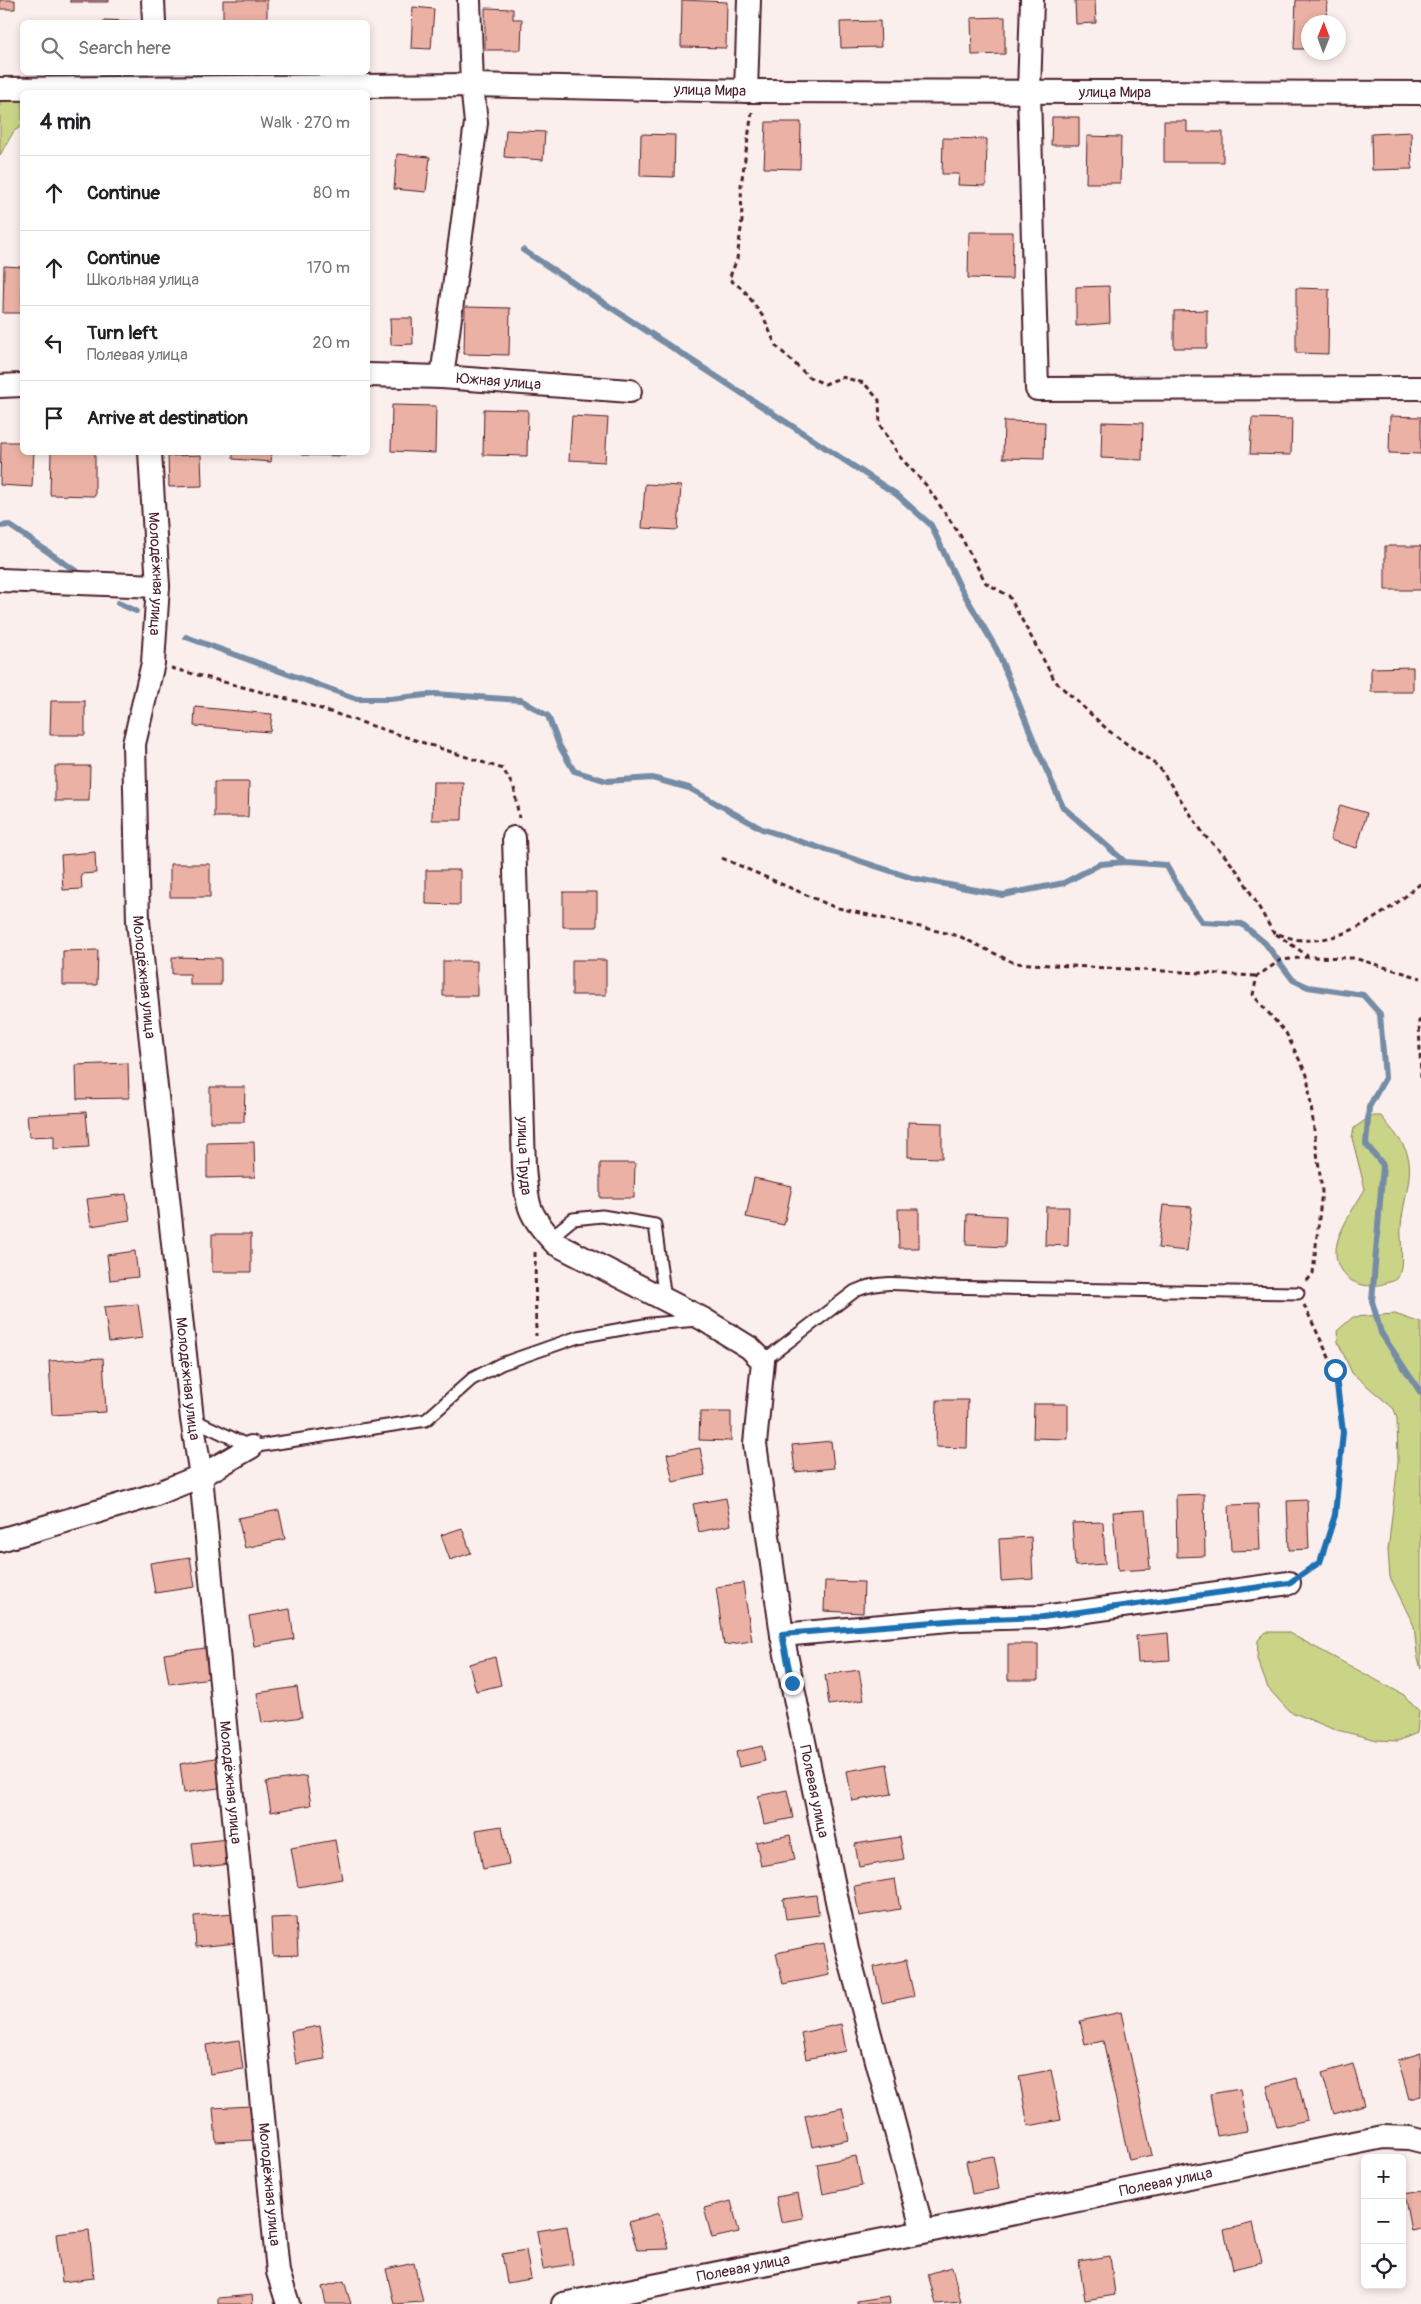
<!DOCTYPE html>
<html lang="en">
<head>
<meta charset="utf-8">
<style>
	body { margin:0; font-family:Pangolin,sans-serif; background:#f6f6f6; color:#202124 }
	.controls { position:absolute; right:15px; bottom:15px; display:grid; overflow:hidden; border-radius:8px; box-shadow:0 2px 8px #0003 }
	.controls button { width:45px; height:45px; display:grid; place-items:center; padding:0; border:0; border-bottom:1px solid #e0e0e0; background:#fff; color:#202124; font:25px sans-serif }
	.compass { position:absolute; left:1301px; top:15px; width:45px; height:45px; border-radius:50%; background:#fff; box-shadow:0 2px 8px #0003; rotate:1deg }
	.stop { position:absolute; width:15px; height:15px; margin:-11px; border:4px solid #1f6fb2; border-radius:50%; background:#fff }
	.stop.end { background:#1f6fb2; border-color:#fff; box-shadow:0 1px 5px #0008 }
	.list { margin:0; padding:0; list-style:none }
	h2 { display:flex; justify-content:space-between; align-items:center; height:65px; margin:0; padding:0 20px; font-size:21px }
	h2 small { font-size:16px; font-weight:400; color:#757577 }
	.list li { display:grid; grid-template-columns:32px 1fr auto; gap:15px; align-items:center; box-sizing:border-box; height:75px; padding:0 20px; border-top:1px solid #e0e0e0 }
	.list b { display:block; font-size:19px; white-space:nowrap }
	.list p { margin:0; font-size:16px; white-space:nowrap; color:#757577 }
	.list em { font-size:16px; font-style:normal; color:#757577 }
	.icon { flex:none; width:28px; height:28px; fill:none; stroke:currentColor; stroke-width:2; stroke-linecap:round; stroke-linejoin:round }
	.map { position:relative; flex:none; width:1421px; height:2304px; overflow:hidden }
	.search { position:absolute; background:#fff; box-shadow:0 2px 8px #0003; left:20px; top:20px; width:350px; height:55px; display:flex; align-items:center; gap:12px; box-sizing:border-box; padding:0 18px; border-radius:8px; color:#757577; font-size:19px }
	.panel { position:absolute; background:#fff; box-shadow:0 2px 8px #0003; left:20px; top:90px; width:350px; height:365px; border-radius:8px }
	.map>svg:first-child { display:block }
</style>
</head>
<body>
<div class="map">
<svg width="1421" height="2304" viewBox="0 0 1421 2304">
	<rect width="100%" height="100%" fill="#fbefed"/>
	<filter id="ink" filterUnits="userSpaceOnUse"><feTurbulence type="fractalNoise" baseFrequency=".02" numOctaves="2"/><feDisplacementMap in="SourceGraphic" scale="10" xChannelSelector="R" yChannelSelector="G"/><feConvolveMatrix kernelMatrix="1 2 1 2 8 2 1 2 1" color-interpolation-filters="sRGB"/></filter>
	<g filter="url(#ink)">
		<!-- green -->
		<path fill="#c9d487" stroke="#8a7a59" d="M0 96 22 97V126L14 131 0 155Z
			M1371 1116H1381C1391 1129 1407 1145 1409 1161 1412 1178 1402 1208 1401 1226 1400 1239 1405 1269 1397 1279 1394 1281 1390 1282 1386 1283 1363 1292 1335 1279 1336 1251 1336 1233 1356 1205 1365 1189L1352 1138 1354 1128Z
			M1395 1314 1421 1323V1669L1417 1654 1414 1626 1390 1577 1388 1551 1398 1462 1397 1418 1394 1409 1352 1373 1338 1342 1337 1331 1353 1317Z
			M1266 1632H1287L1404 1695 1419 1712 1417 1733 1398 1741 1377 1740 1333 1729 1289 1711 1268 1688 1257 1659 1258 1640Z"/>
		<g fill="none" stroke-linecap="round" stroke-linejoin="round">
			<!-- stream -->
			<path stroke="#768ca5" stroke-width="6" d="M523 250 896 494 931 525 959 585 997 650 1038 751 1063 807 1125 862
				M0 526 9 525 83 576
				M118 603 136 611
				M186 637 357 699H390L435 694 521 700 548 716 559 745 574 771 607 781 652 778 689 788 762 829 912 878 1003 895 1064 883 1100 864 1125 862 1166 865 1185 898 1202 922 1242 924 1265 943 1293 980 1308 987 1363 995 1380 1014 1385 1078 1369 1107 1366 1144 1383 1165 1372 1301 1381 1333 1421 1393"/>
		</g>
		<!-- building -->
		<path fill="#eab1a4" stroke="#4a1f2b" d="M0 0H15V9H0Z
			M70 0H109V2H70Z
			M223 0H267V22H223Z
			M682 0 727 2 726 48 681 47Z
			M1075 0H1095L1096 23 1076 24Z
			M1296 0H1327L1326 22H1308V49H1294Z
			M413 7 434 9 431 49 411 48Z
			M485 8 513 9V19H522L521 50H485Z
			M1005 17V54L972 55 971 18Z
			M104 20 136 21V22H104Z
			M880 21 881 47 841 48 840 22Z
			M1052 117H1079V145H1051Z
			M1164 121H1187V132H1223V162H1164Z
			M766 122H801L800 169 764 168Z
			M506 130 545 132 543 160 504 157Z
			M1411 132 1412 169 1372 170 1371 134Z
			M641 134 675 135 674 177 640 176Z
			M1087 136 1121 137 1120 183H1086Z
			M943 138 987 139 986 186 958 185 959 174H942Z
			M397 154 430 157 426 192 394 189Z
			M969 232H1013L1012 279 968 278Z
			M4 266 22 267V313H3Z
			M1109 286 1110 323 1076 326V287Z
			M1296 288 1329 289 1328 354 1296 353Z
			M465 307 510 308 509 355 464 354Z
			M1207 310V348H1174V311Z
			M390 318H412L413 344 391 345Z
			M392 405 436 406 435 453 391 451Z
			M484 409 528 410 527 456 483 455Z
			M572 416 608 418 605 462 569 460Z
			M1390 416 1421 417V454L1389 453Z
			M1252 418 1292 419 1291 455 1250 454Z
			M1004 421 1045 422 1044 459 1003 458Z
			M1102 422 1143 423 1142 460 1101 458Z
			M1 442H22V452H34L32 487 0 485Z
			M51 452H95V496L50 495Z
			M233 452H272L271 462 233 459Z
			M302 452H347L346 456 302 455Z
			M201 455 202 486 169 487 168 456Z
			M645 484 681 486 678 530 642 528Z
			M1385 546H1421V590H1385Z
			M1413 667V692H1371V668Z
			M51 701H85V735H50Z
			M195 707 272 714 270 732 194 726Z
			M55 766H90L89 801H55Z
			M214 782H249L248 817H214Z
			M433 782H463L462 820H432Z
			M1340 805 1367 813 1357 848 1330 840Z
			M95 852 96 873 81 874 82 889 63 890 61 855Z
			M170 864H210V897H170Z
			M426 870H460V905L426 904Z
			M563 892H597V927H563Z
			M98 950 97 985H63V951Z
			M172 957 221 958V985H190V974H172Z
			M572 960H606V995H572Z
			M443 961H477V996H443Z
			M128 1063 129 1098 77 1099 76 1065Z
			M210 1087H245L244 1122H210Z
			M86 1112 89 1147 54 1149V1136L29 1137 27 1115Z
			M908 1122 942 1123V1158L908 1157Z
			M254 1142 255 1177 207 1178V1143Z
			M600 1163H635L634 1198H600Z
			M754 1178 792 1186 784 1225 746 1217Z
			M126 1194 130 1220 91 1226 87 1199Z
			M1163 1205 1192 1207 1187 1251 1158 1248Z
			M1046 1207H1069L1068 1246 1045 1245Z
			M898 1209H919V1248H899Z
			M967 1214 1006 1216 1005 1247 966 1245Z
			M212 1234H251V1272H212Z
			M135 1251 138 1277 110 1280 107 1255Z
			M138 1304 143 1338 109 1342 104 1307Z
			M103 1358 106 1412 52 1415 49 1361Z
			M937 1400H968L967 1448 936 1447Z
			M1034 1404H1068V1439L1033 1438Z
			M700 1412H731V1441L699 1440Z
			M831 1441 834 1468 795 1472 792 1445Z
			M700 1448 705 1475 673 1482 667 1454Z
			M1204 1494 1205 1556 1177 1557 1176 1495Z
			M726 1498 731 1525 699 1532 693 1504Z
			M1307 1500 1309 1549 1289 1550 1287 1501Z
			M1258 1504 1260 1550 1231 1551 1229 1505Z
			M279 1510 285 1539 245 1548 238 1518Z
			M1145 1510 1150 1569 1118 1571 1113 1512Z
			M1103 1522 1105 1564 1075 1566 1072 1523Z
			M462 1528 471 1553 450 1560 441 1535Z
			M1031 1537 1033 1579 1001 1581 999 1539Z
			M190 1557 195 1587 155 1593 150 1563Z
			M825 1581 864 1582 863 1613 824 1611Z
			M743 1583 752 1641 724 1645 716 1587Z
			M290 1609 294 1639 254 1646 249 1616Z
			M1168 1633 1170 1660 1138 1662 1136 1636Z
			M1008 1644H1038V1680H1008Z
			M205 1648 210 1678 169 1684 164 1654Z
			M495 1657 501 1685 476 1691 469 1664Z
			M859 1670 864 1700 829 1705 825 1675Z
			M297 1687 302 1717 262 1723 257 1693Z
			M762 1746 765 1761 739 1767 736 1752Z
			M220 1757 225 1787 184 1793 180 1764Z
			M887 1764 892 1794 852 1801 847 1771Z
			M306 1776 311 1805 271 1812 266 1782Z
			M787 1790 793 1818 764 1824 758 1796Z
			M502 1826 509 1864 483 1869 476 1830Z
			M790 1835 795 1860 761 1866 756 1842Z
			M900 1837 904 1859 859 1867 855 1844Z
			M227 1839 230 1864 195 1868 192 1843Z
			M335 1840 342 1879 298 1887 291 1848Z
			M895 1879 900 1909 859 1916 854 1886Z
			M816 1895 819 1915 786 1919 783 1899Z
			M235 1913 237 1943 196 1947 194 1916Z
			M296 1917 298 1955 273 1956 271 1918Z
			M824 1943 830 1975 783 1984 776 1953Z
			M906 1960 914 1996 882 2003 874 1967Z
			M1121 2012 1152 2155 1129 2160 1103 2041 1085 2045 1080 2021Z
			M841 2024 846 2051 806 2059 801 2033Z
			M320 2026 325 2059 296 2064 291 2031Z
			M239 2040 243 2069 210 2074 206 2045Z
			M1421 2053V2096L1409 2099 1398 2060Z
			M1353 2064 1364 2105 1334 2114 1322 2073Z
			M1051 2070 1061 2120 1028 2126 1019 2076Z
			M1297 2078 1307 2120 1277 2127 1267 2086Z
			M1240 2089 1247 2131 1217 2136 1210 2094Z
			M251 2106 254 2140 216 2142 213 2108Z
			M842 2108 849 2140 812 2147 805 2116Z
			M856 2156 862 2186 823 2194 817 2164Z
			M993 2156 999 2189 972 2194 966 2161Z
			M1421 2191V2229L1411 2231 1404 2194Z
			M798 2193 803 2218 781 2222 776 2197Z
			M731 2201 739 2232 712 2238 704 2208Z
			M659 2213 669 2249 637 2250 629 2222Z
			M1253 2223 1262 2262 1233 2269 1224 2230Z
			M567 2226 573 2264 543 2269 537 2231Z
			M89 2230 94 2278 62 2282 56 2234Z
			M526 2250 531 2279 507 2283 502 2254Z
			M1110 2256 1115 2295 1085 2300 1079 2261Z
			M414 2263 423 2302 394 2304 386 2269Z
			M952 2267 961 2302 936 2304 928 2274Z
			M344 2281 351 2304H326L322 2287Z
			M252 2295 253 2304H218V2298Z
			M889 2296 890 2304H857V2301Z"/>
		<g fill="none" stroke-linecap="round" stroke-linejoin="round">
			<defs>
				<path id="lane" d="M550 1238 573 1219 602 1216 655 1225 665 1300
					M763 1361 855 1291C882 1279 906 1284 935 1287L1298 1293
					M192 1419 251 1447 426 1420 472 1379 501 1364 578 1337 650 1324 698 1320"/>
				<g id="street">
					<path d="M153 0 154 22"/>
					<path d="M1032 0 1029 92 1037 389 1421 388"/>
					<path id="s1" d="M0 89 472 85 752 91 1421 93"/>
					<path d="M746 91 749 0"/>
					<path id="s2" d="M368 375 442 377 630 391"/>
					<path d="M442 377 476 123 472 85 469 0"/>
					<path d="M0 386 22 385"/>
					<path id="s3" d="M150 452 158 586 153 663 134 744 138 921 192 1419 201 1476 278 2272 288 2304"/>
					<path d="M0 580 158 586"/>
					<path id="s4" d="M514 838 524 1167C527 1206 528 1215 556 1244L703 1319 750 1348 763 1361 755 1444 782 1635 847 1949 923 2232"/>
					<path d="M0 1540 151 1496 201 1476 251 1447"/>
					<path d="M782 1635 960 1619 1043 1617 1289 1583"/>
					<path id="s5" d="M563 2304 923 2232 1383 2137 1409 2138 1421 2141"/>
				</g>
			</defs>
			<!-- lane casing -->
			<use href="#lane" stroke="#4a1f2b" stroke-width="15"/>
			<!-- street casing -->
			<use href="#street" stroke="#4a1f2b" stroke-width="26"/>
			<!-- path -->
			<path stroke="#4a1f2b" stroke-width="3" stroke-dasharray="5 4" stroke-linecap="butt" d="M752 112 741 185 742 221 737 259 729 279 744 290 764 318 776 346 809 377 825 384 842 377 864 383 879 400 880 425 900 457 926 485 960 535 986 583 1009 596 1055 681 1109 731 1159 767 1205 836 1225 856 1241 876 1273 932C1282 935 1293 940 1303 940 1345 943 1391 910 1421 883
				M171 668 303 703 503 769 514 788 519 818
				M722 858 834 907 959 936 1014 963 1257 976
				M1276 934 1308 956
				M1421 1020 1419 1021 1421 1079
				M535 1252 536 1336
				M1307 1281 1313 1273 1322 1191 1307 1075 1286 1033 1253 995 1257 976 1281 960 1309 957 1354 958 1421 978
				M1304 1305 1335 1370 1343 1432 1335 1515 1320 1562 1306 1571"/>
			<!-- lane -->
			<use href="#lane" stroke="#fff" stroke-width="11"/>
			<!-- street -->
			<use href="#street" stroke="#fff" stroke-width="22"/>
		</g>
	</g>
	<g fill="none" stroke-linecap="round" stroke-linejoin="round" filter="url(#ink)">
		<!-- route -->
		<path stroke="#1f6fb2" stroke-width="6" d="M792 1683 782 1634 960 1620 1043 1617 1289 1583 1320 1562 1335 1515 1343 1432 1335 1370"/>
	</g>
	<g text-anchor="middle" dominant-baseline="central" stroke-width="4" stroke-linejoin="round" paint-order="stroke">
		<!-- street labels -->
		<g font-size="15" fill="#4a1f2b" stroke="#fff">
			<text stroke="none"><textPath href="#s1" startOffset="710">улица Мира</textPath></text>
			<text stroke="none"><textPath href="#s1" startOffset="1115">улица Мира</textPath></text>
			<text stroke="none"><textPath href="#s2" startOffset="131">Южная улица</textPath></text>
			<text stroke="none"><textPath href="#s3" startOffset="122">Молодёжная улица</textPath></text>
			<text stroke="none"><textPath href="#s3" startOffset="528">Молодёжная улица</textPath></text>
			<text stroke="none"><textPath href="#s4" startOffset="318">улица Труда</textPath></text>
			<text stroke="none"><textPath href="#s3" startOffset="932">Молодёжная улица</textPath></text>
			<text stroke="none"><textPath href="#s3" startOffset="1338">Молодёжная улица</textPath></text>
			<text stroke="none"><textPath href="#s4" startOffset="1090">Полевая улица</textPath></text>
			<text stroke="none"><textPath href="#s5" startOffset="615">Полевая улица</textPath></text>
			<text stroke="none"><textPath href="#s3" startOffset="1742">Молодёжная улица</textPath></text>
			<text stroke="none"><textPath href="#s5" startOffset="184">Полевая улица</textPath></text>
		</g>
	</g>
</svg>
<div class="controls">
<button>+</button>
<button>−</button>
<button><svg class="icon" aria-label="locate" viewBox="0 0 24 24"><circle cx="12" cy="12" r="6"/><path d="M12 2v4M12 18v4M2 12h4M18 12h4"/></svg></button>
</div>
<svg class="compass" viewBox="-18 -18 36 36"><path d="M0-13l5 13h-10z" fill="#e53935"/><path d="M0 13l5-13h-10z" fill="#757577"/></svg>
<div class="stop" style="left:1335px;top:1370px"></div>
<div class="stop end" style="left:792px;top:1683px"></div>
<div class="search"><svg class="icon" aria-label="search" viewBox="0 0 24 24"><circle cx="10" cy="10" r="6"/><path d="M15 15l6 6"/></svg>Search here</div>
<section class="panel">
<h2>4 min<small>Walk · 270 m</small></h2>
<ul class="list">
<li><svg class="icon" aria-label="ahead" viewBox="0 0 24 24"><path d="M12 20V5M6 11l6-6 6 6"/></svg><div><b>Continue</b></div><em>80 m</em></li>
<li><svg class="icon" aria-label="ahead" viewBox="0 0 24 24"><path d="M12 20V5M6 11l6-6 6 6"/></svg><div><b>Continue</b><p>Школьная улица</p></div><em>170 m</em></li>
<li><svg class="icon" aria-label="left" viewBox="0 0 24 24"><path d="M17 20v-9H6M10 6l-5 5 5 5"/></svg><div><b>Turn left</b><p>Полевая улица</p></div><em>20 m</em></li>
<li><svg class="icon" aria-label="arrive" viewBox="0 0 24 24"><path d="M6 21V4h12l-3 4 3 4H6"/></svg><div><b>Arrive at destination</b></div></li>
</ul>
</section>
</div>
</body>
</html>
